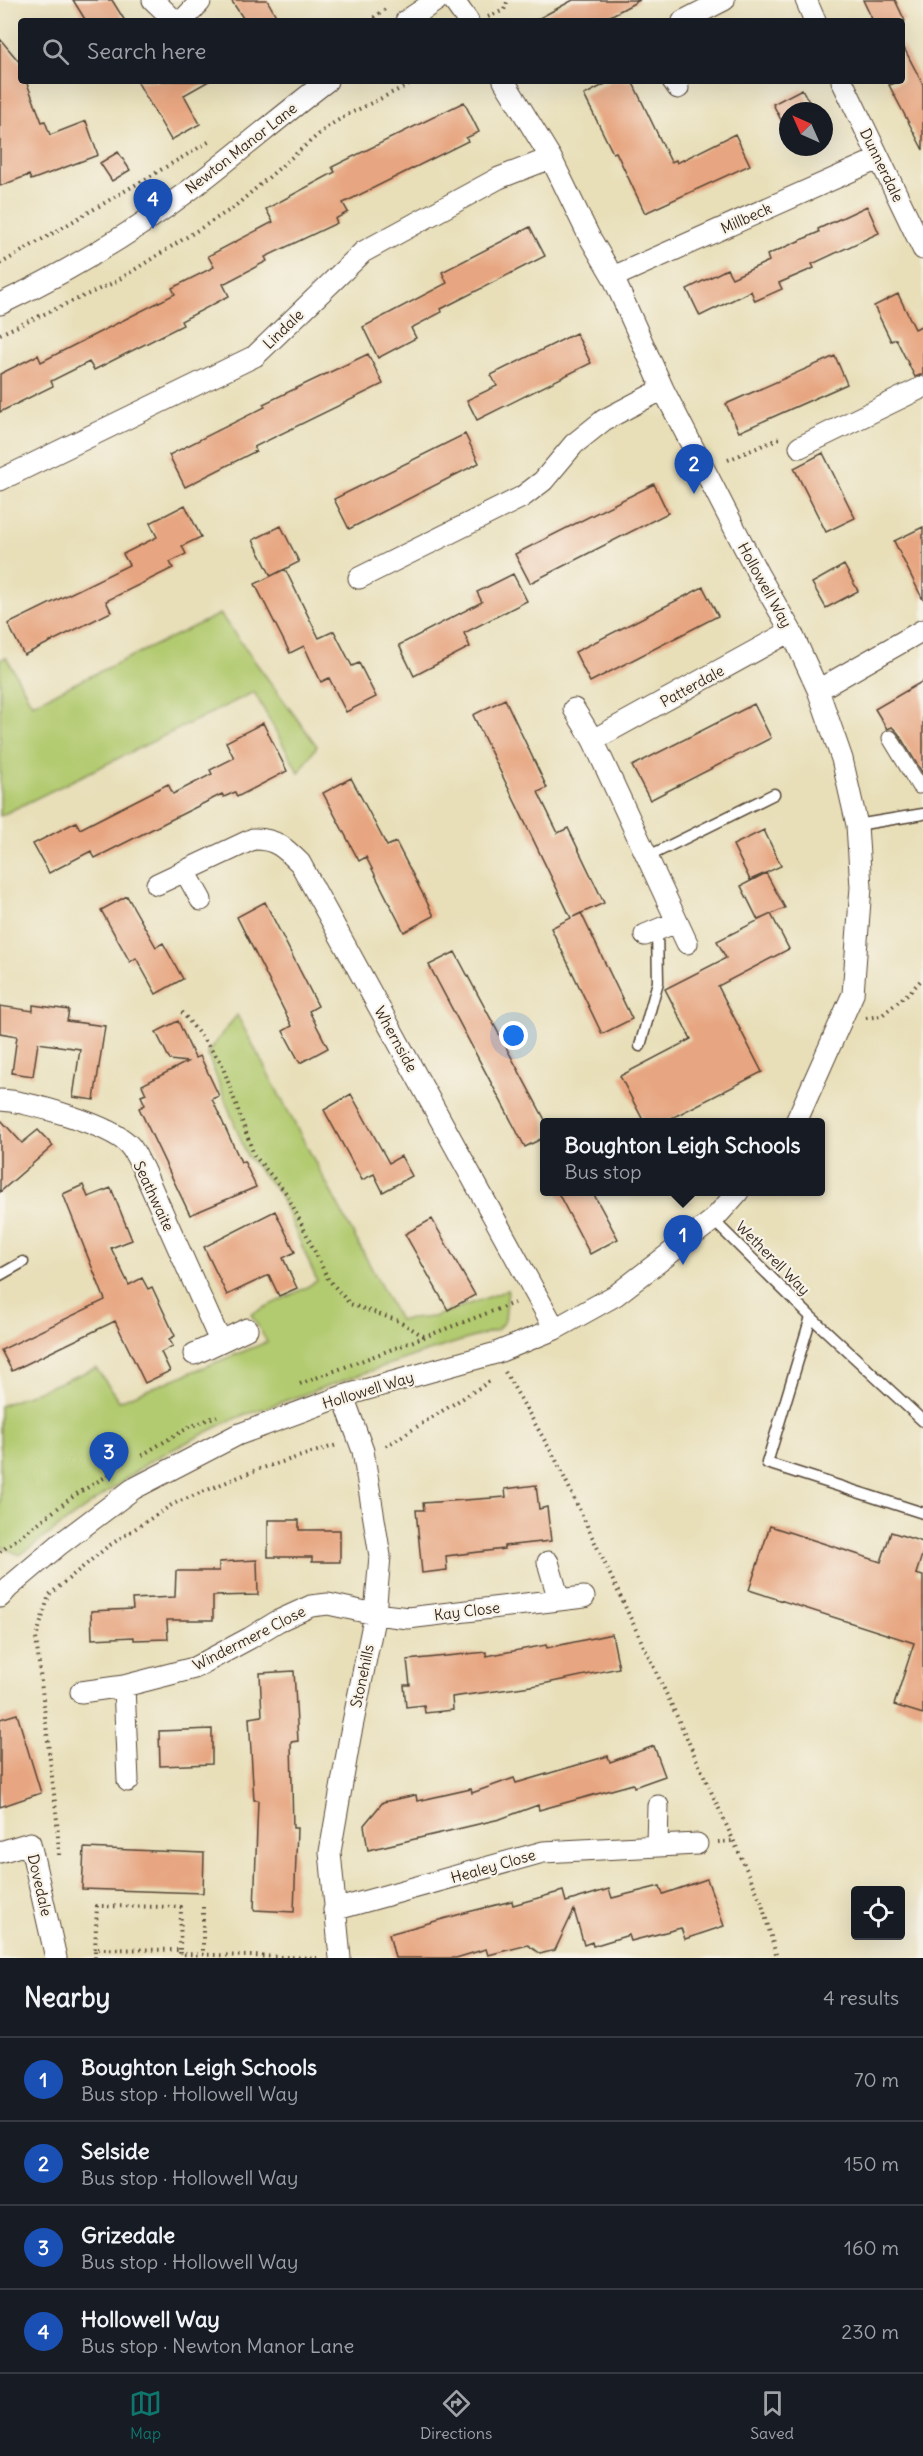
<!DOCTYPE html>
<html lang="en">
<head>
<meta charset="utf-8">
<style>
	body { margin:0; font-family:Delius,sans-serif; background:#242831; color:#f1f3f6 }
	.controls { position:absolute; right:18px; bottom:18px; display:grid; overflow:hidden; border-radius:6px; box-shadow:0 6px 24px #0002 }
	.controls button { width:54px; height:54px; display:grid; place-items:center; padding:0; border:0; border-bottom:2px solid #363941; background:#171b24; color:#f1f3f6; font:30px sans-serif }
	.compass { position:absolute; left:779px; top:102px; width:54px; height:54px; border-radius:50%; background:#171b24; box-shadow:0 6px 24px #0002; rotate:315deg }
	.you { position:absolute; left:514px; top:1036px; width:21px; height:21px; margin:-15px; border:4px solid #fff; border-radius:50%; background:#1a73e8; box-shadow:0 0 0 9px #1a73e833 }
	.badge { display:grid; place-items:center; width:39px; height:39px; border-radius:50%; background:#0f766e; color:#fff; font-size:20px; font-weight:700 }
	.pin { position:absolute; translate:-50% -50px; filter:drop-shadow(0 2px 3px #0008) }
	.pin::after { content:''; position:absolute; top:32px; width:21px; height:18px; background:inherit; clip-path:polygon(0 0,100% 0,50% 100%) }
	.popup { position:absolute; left:540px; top:1118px; width:285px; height:78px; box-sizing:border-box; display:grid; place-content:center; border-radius:6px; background:#171b24; filter:drop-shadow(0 2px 4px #0005); font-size:20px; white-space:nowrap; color:#9ea1a6 }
	.popup b { font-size:22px; color:#f1f3f6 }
	.popup::after { content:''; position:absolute; left:50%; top:100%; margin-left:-12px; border:12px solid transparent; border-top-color:#171b24 }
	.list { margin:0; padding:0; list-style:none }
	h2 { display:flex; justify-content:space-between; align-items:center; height:78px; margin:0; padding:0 24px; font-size:26px }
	h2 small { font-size:20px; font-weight:400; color:#9ea1a6 }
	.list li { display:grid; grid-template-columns:39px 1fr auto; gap:18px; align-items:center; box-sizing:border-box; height:84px; padding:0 24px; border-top:2px solid #363941 }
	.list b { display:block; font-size:22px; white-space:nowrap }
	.list p { margin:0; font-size:20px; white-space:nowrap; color:#9ea1a6 }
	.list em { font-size:20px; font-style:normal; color:#9ea1a6 }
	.icon { flex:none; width:33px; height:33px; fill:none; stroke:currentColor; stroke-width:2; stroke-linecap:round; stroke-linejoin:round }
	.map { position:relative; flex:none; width:923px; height:1958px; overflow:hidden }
	.search { position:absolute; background:#171b24; box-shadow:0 6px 24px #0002; left:18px; right:18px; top:18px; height:66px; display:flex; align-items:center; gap:15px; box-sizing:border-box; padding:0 21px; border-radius:6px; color:#9ea1a6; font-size:22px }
	.sheet { height:414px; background:#171b24 }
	nav { display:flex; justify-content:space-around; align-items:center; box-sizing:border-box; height:84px; border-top:2px solid #363941; background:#171b24; font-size:16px; color:#9ea1a6 }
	nav a { display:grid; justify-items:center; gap:3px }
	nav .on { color:#0f766e }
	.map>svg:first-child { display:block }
</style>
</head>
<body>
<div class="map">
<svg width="923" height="1958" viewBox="0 0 923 1958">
	<rect width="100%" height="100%" fill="#f7f3e8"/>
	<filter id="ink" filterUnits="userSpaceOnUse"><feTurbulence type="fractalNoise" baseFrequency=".0167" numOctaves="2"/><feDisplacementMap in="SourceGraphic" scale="12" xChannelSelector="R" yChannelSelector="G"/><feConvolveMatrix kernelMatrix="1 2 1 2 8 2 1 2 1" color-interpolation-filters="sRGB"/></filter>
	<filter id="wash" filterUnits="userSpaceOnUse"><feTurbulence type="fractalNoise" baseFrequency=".008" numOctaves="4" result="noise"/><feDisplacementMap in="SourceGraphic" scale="24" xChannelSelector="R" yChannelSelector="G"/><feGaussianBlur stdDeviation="1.35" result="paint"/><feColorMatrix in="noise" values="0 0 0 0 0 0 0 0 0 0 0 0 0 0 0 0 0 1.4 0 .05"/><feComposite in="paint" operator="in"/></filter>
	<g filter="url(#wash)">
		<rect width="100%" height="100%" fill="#e8dfb9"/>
		<!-- green -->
		<path fill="#b2ca6f" stroke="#767a46" stroke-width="1.5" d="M220 614 317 746 299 773 254 692 0 816V660L6 657 32 704Z
			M237 1015 399 1320 433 1317 508 1290 505 1320 497 1330 419 1354 233 1419 152 1460 20 1555 0 1546V1406L96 1368 119 1401 267 1342 251 1314 305 1288 317 1281 279 1193 247 1156 207 1053Z"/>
		<g id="blocks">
			<!-- building -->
			<path fill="#e7a681" d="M73 0H112L125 21H86Z
				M231 0H267L279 21H245Z
				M573 0H640L601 21H534Z
				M863 0H895L905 21H873Z
				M0 39 21 64V81H26L42 122 45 121 50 135 86 121 98 155 31 180 29 175 0 186Z
				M902 44 923 85V150L889 85 902 81Z
				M137 81H209L184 95 200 124 171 140Z
				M611 81H632L671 162 676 160 677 163 735 134 750 165 645 213 616 152 613 153 584 95Z
				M802 89 814 111H788V134L773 104Z
				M464 102 479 132 466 138 468 141 343 203 348 212 335 219 337 223 265 257 267 261 223 284 229 296 181 321 183 325 94 370 89 362 51 381 53 386 0 412V374L38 355 41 362 175 294 172 288 214 267 208 256 273 222 266 209 335 172 332 167Z
				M118 152 130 170 112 181 100 163Z
				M867 206 879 233 812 264 814 268 779 283 782 289 755 301 751 291 700 316 687 289 727 269 732 278 769 261 767 255 819 232 818 229Z
				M530 227 545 256 441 309 442 312 411 328 416 338 378 358 363 327 447 283 442 272Z
				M898 294 915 329 923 325V374L915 377 896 339 891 341 874 306Z
				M576 333 591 363 477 420 467 400 497 386 491 375Z
				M368 354 383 384 254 447 256 451 185 487 169 455 265 407 263 404Z
				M835 356 847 384 739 432 726 404Z
				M465 434 479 463 349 529 334 499Z
				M823 453 855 518 826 532 794 468Z
				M654 484 668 513 530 583 515 554Z
				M185 505 201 537 182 546 186 554 170 562 173 568 106 601 111 612 24 655 8 624 129 565 123 554 157 537 150 523Z
				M281 526 299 562 271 576 253 540Z
				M923 527V600L894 541Z
				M844 565 858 591 826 608 812 583Z
				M285 569 319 638 334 631 352 666 359 663 376 697 346 712 329 678 321 682 304 646 290 653 255 584Z
				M513 574 527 601 464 633 470 647 414 676 399 645 482 602 477 592Z
				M703 587 718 616 590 682 575 652Z
				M923 681V774L898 733 892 727 887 729 875 709Z
				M505 699 547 788 538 792 558 833 568 828 604 903 573 917 581 913 632 1019 602 1034 551 928 571 918 473 715Z
				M754 704 771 738 650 800 632 766Z
				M263 723 287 771 237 797 235 792 224 797 222 794 95 858 91 851 49 873 33 844 76 822 80 829 168 784 173 794 212 774 210 770 234 758 226 742Z
				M351 778 387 846 396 842 434 916 404 932 366 857 359 861 323 793Z
				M764 830 781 866 750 880 733 845Z
				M766 873 785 908 758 920 741 886Z
				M127 896 156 947 163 943 183 979 156 994 136 958 130 962 101 910Z
				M265 902 318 1006 309 1011 328 1048 300 1063 283 1031 292 1026 237 917Z
				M771 914 789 949 718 986 762 1072 664 1122H644L620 1076 691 1039 665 989 726 958 717 941Z
				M455 952 545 1120V1137L525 1147 429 965Z
				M33 1005 69 1010 67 1021 105 1026 94 1100 73 1097 80 1049 38 1043 33 1076 12 1073 17 1036 0 1033V1006L33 1011Z
				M178 1021 195 1058 200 1056 219 1096 212 1099 241 1162 244 1161 256 1187 190 1215 139 1108 145 1105 141 1096 146 1094 142 1085 187 1062 170 1060 156 1032Z
				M351 1094 389 1163 401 1156 412 1176 383 1192 374 1174 362 1180 324 1110Z
				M0 1119 22 1143 38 1130 53 1146 0 1192Z
				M83 1185 88 1197 111 1188 132 1240 111 1248 129 1285 142 1278 148 1289 152 1287 175 1336 169 1339 173 1346 161 1352 170 1371 145 1383 115 1321 12 1371 1 1350 105 1300 63 1194Z
				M557 1191H592L618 1239 590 1254Z
				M275 1211 295 1252 283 1258 297 1288 279 1296 269 1275 227 1295 204 1247Z
				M432 1219 475 1295 448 1310 405 1234Z
				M536 1485 539 1509 547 1507 551 1541 504 1546V1549L446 1556 447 1570 422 1573 416 1510H424L423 1503 506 1497 505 1489Z
				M268 1520H299V1530H340V1562H312V1557H268Z
				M770 1526 881 1562 891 1532 923 1542V1552L916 1574 923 1576V1714L894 1705 914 1643 749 1590Z
				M257 1560 258 1595 213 1596V1620H167L168 1639 134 1640V1637L92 1639 91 1611 133 1609 132 1599 175 1597 176 1571H219V1562Z
				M612 1634 619 1668 538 1685 452 1697 453 1710 425 1713 424 1705 406 1707 404 1685H410L407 1660 486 1652V1656L546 1645 547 1648Z
				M294 1671 298 1741 291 1742 293 1828H297L294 1912 254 1910 258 1800H254L249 1718 262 1716 260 1673Z
				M17 1714 41 1793 0 1807V1719Z
				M212 1729V1764L160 1766 159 1731Z
				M654 1746 665 1776 634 1787 633 1784 539 1810 538 1805 500 1819 368 1850 364 1825 383 1802 416 1795 417 1801 471 1789 472 1793 514 1778 516 1783 608 1756 610 1762Z
				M84 1848 204 1853 203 1893 82 1889Z
				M707 1879 724 1926 685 1939 681 1928 631 1941 629 1935 593 1946 592 1942 584 1945 574 1910 555 1950 540 1954 528 1945 488 1955 486 1949 456 1958H395L389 1934 468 1912 512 1901 513 1905 563 1891 566 1902 609 1889 612 1898 660 1886 663 1894Z"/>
		</g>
	</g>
	<g filter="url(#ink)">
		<use href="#blocks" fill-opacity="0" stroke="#554535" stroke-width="1.5"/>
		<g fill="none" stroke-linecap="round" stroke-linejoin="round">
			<defs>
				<path id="service" d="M857 825 923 814
					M647 857 774 794
					M640 1046 658 982 657 930
					M713 1220 811 1317 923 1421
					M0 1275 23 1262
					M811 1317 767 1463 923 1513"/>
				<path id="pedestrian" d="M890 738 919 786 923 784"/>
				<path id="minor" d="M153 0 175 21
					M453 0 468 21
					M806 0 815 21
					M182 21 200 2
					M406 21 437 0
					M683 21 724 0
					M504 81 551 158 589 236 613 277 663 389 758 574 791 631 818 690 842 759 857 825 861 887 853 994 796 1122
					M673 81 678 88
					M842 81 923 249
					M613 277 878 159
					M0 304C68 272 131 234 191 189 237 154 281 116 327 81
					M800 447 923 387
					M0 480 255 356 363 252 499 178 551 158
					M359 578 522 497 543 481 574 444 604 420 663 389
					M818 690 923 630
					M574 709 593 740 687 943
					M593 740 791 631
					M185 871 201 900
					M157 884 253 839C275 838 285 848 300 863L555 1329
					M645 935 676 922
					M0 1100C27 1101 111 1125 129 1145 135 1151 139 1162 143 1169L220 1341
					M194 1354 247 1329
					M548 1562 559 1600
					M0 1597 8 1588 60 1544 133 1489 237 1435 343 1396 496 1353 555 1329 616 1295 713 1220 738 1192
					M124 1686 128 1781
					M81 1692 124 1686 194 1668 250 1638 278 1621 311 1606 328 1604 375 1614 408 1618 584 1597
					M657 1845 658 1806
					M0 1852 30 1843 56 1958
					M334 1910 543 1852 697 1844
					M340 1958 330 1852 350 1737 375 1614 380 1556 363 1451 343 1396"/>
			</defs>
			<!-- service casing -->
			<use href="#service" stroke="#554535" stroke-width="13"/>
			<!-- pedestrian casing -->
			<use href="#pedestrian" stroke="#554535" stroke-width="17"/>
			<!-- minor casing -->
			<use href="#minor" stroke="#554535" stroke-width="23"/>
			<!-- path -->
			<path stroke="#554535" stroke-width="4" stroke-dasharray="1.5 4.5" stroke-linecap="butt" d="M488 17 504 10 508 0
				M369 21 385 9
				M0 264 212 140
				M0 334 115 282 233 208 327 127 347 115 416 81
				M728 460 780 438
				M182 1012 221 1062 254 1155 287 1194 328 1279 350 1304 399 1321 425 1337
				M866 1018 881 1016 912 990 923 978
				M505 1372 556 1460 673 1708 761 1901 777 1958
				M300 1384 514 1303
				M386 1446 492 1380
				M142 1455 189 1427 217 1416
				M0 1552 75 1495 112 1473
				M718 1842 733 1841
				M59 1855 57 1820 36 1638 49 1595 107 1547 173 1504 256 1470 337 1445
				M203 1907V1955
				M95 1949 97 1906 181 1907 180 1950
				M95 1958V1949L180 1950V1954L317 1958"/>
			<!-- service -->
			<use href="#service" stroke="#fff" stroke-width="10"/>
			<!-- pedestrian -->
			<use href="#pedestrian" stroke="#fff" stroke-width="15"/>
			<!-- minor -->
			<use href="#minor" stroke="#fff" stroke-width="21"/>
		</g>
	</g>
	<g text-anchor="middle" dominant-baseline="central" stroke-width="4.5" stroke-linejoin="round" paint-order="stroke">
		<!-- street labels -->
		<g font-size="15" fill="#3b2a1e" stroke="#f7f3e8">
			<text transform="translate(241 148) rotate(-38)">Newton Manor Lane</text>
			<text transform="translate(882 165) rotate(64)">Dunnerdale</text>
			<text transform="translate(746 218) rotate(-24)">Millbeck</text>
			<text transform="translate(283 329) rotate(-44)">Lindale</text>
			<text transform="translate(765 585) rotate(61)">Hollowell Way</text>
			<text transform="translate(692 686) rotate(-29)">Patterdale</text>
			<text transform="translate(396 1039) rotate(61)">Whernside</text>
			<text transform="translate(154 1196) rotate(65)">Seathwaite</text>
			<text transform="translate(773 1258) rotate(45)">Wetherell Way</text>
			<text transform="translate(368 1390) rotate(-17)">Hollowell Way</text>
			<text transform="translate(467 1611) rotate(-7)">Kay Close</text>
			<text transform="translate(249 1638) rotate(-27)">Windermere Close</text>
			<text transform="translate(362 1676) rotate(-78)">Stonehills</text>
			<text transform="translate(493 1866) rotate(-16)">Healey Close</text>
			<text transform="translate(40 1885) rotate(77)">Dovedale</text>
		</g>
	</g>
</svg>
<div class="controls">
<button><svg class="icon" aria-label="locate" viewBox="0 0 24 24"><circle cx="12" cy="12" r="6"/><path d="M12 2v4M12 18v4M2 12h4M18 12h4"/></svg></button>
</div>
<svg class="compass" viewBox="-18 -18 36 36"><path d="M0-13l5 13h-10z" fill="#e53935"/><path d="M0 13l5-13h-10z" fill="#9ea1a6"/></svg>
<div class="you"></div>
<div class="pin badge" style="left:683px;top:1265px;background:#1a4fb4">1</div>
<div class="popup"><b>Boughton Leigh Schools</b>Bus stop</div>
<div class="pin badge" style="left:694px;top:494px;background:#1a4fb4">2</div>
<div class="pin badge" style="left:109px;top:1482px;background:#1a4fb4">3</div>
<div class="pin badge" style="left:153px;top:229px;background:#1a4fb4">4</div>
<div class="search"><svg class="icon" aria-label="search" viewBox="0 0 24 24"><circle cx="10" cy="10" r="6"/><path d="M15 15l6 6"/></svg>Search here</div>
</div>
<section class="sheet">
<h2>Nearby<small>4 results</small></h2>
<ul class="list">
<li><span class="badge" style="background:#1a4fb4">1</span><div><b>Boughton Leigh Schools</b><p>Bus stop · Hollowell Way</p></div><em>70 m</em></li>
<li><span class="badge" style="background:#1a4fb4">2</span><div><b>Selside</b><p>Bus stop · Hollowell Way</p></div><em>150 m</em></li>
<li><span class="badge" style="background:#1a4fb4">3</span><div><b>Grizedale</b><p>Bus stop · Hollowell Way</p></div><em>160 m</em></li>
<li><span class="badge" style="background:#1a4fb4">4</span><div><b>Hollowell Way</b><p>Bus stop · Newton Manor Lane</p></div><em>230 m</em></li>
</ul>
</section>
<nav>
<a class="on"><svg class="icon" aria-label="map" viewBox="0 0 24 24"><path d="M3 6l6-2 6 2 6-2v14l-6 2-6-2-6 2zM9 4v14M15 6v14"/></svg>Map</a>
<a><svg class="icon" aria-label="directions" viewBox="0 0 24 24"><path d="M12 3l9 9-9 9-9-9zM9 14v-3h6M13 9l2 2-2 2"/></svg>Directions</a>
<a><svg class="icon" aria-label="saved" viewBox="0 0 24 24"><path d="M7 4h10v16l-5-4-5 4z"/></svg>Saved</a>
</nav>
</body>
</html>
